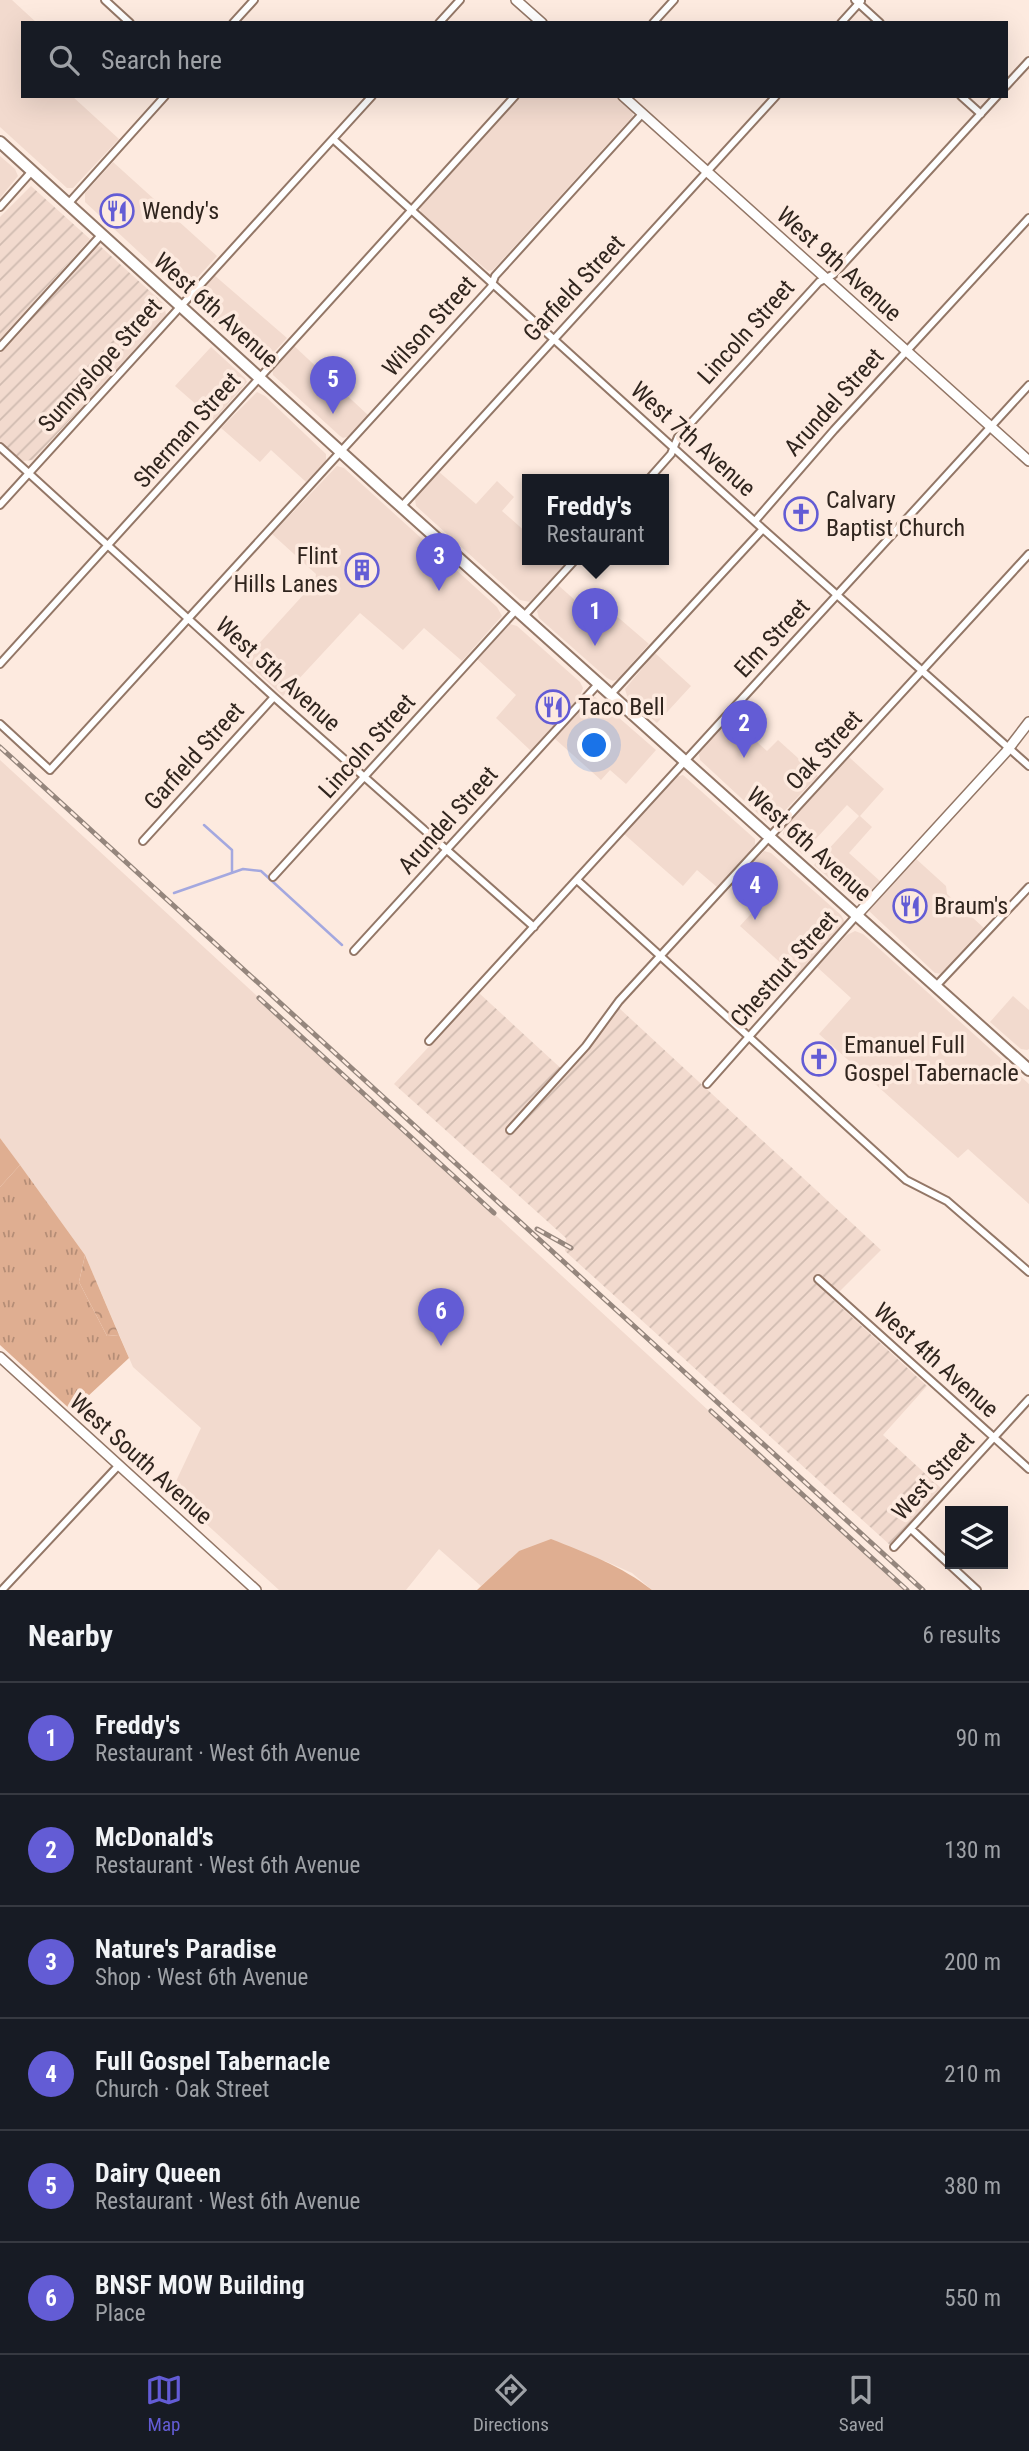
<!DOCTYPE html>
<html lang="en">
<head>
<meta charset="utf-8">
<style>
	body { margin:0; font-family:"Roboto Condensed",sans-serif; background:#20242c; color:#f1f3f6 }
	.controls { position:absolute; right:21px; bottom:21px; display:grid; overflow:hidden; border-radius:0px; box-shadow:0 7px 28px #0002 }
	.controls button { width:63px; height:63px; display:grid; place-items:center; padding:0; border:0; border-bottom:2px solid #363941; background:#171b24; color:#f1f3f6; font:35px sans-serif }
	.you { position:absolute; left:595px; top:746px; width:24px; height:24px; margin:-18px; border:5px solid #fff; border-radius:50%; background:#1a73e8; box-shadow:0 0 0 10px #1a73e833 }
	.badge { display:grid; place-items:center; width:46px; height:46px; border-radius:50%; background:#635cd5; color:#fff; font-size:23px; font-weight:700 }
	.pin { position:absolute; translate:-50% -58px; filter:drop-shadow(0 2px 4px #0008) }
	.pin::after { content:''; position:absolute; top:37px; width:24px; height:21px; background:inherit; clip-path:polygon(0 0,100% 0,50% 100%) }
	.popup { position:absolute; left:522px; top:474px; width:147px; height:91px; box-sizing:border-box; display:grid; place-content:center; border-radius:0px; background:#171b24; filter:drop-shadow(0 2px 5px #0005); font-size:23px; white-space:nowrap; color:#9ea1a6 }
	.popup b { font-size:26px; color:#f1f3f6 }
	.popup::after { content:''; position:absolute; left:50%; top:100%; margin-left:-14px; border:14px solid transparent; border-top-color:#171b24 }
	.list { margin:0; padding:0; list-style:none }
	h2 { display:flex; justify-content:space-between; align-items:center; height:91px; margin:0; padding:0 28px; font-size:30px }
	h2 small { font-size:23px; font-weight:400; color:#9ea1a6 }
	.list li { display:grid; grid-template-columns:46px 1fr auto; gap:21px; align-items:center; box-sizing:border-box; height:112px; padding:0 28px; border-top:2px solid #363941 }
	.list b { display:block; font-size:26px; white-space:nowrap }
	.list p { margin:0; font-size:23px; white-space:nowrap; color:#9ea1a6 }
	.list em { font-size:23px; font-style:normal; color:#9ea1a6 }
	.icon { flex:none; width:38px; height:38px; fill:none; stroke:currentColor; stroke-width:2; stroke-linecap:round; stroke-linejoin:round }
	.map { position:relative; flex:none; width:1029px; height:1590px; overflow:hidden }
	.search { position:absolute; background:#171b24; box-shadow:0 7px 28px #0002; left:21px; right:21px; top:21px; height:77px; display:flex; align-items:center; gap:18px; box-sizing:border-box; padding:0 24px; border-radius:0px; color:#9ea1a6; font-size:26px }
	.sheet { height:763px; background:#171b24 }
	nav { display:flex; justify-content:space-around; align-items:center; box-sizing:border-box; height:98px; border-top:2px solid #363941; background:#171b24; font-size:19px; color:#9ea1a6 }
	nav a { display:grid; justify-items:center; gap:4px }
	nav .on { color:#635cd5 }
	.map>svg:first-child { display:block }
</style>
</head>
<body>
<div class="map">
<svg width="1029" height="1590" viewBox="0 0 1029 1590">
	<defs>
		<pattern id="industrial-furrows" width="10" height="10" patternUnits="userSpaceOnUse" patternTransform="scale(1.75)"><rect width="10" height="10" fill="#f2dace"/><path d="M-1 1l2-2M0 10L10 0M9 11l2-2" fill="none" stroke="#d0bbb0"/></pattern>
		<pattern id="grass-tufts" width="24" height="20" patternUnits="userSpaceOnUse" patternTransform="scale(1.75)"><rect width="24" height="20" fill="#dfae91"/><path d="M3 7l-1-3M5 7V3M7 7l1-3M15 17l-1-3M17 17v-4M19 17l1-3" fill="none" stroke="#b58d76"/></pattern>
		<pattern id="forest-crowns" width="20" height="18" patternUnits="userSpaceOnUse" patternTransform="scale(1.75)"><rect width="20" height="18" fill="#dfae91"/><path d="M2 6a3 3 0 1 1 6 0M12 15a3 3 0 1 1 6 0" fill="none" stroke="#b58d76"/></pattern>
	</defs>
	<rect width="100%" height="100%" fill="#fdeadf"/>
	<!-- built -->
	<path fill="#f2dace" d="M0 0H12L37 23H23V96H72L119 139 73 188H67L0 127Z
		M521 96H617L632 110 633 116 493 270 488 271 421 213 420 208Z
		M0 156 15 169 18 176 0 198Z
		M113 162 217 256 188 288 180 290 85 202V193Z
		M214 275 287 338 266 361H256L194 304 193 297Z
		M292 344 369 416 350 436 343 438 340 436 273 375 272 368Z
		M211 347 245 378 247 382 214 420 175 386Z
		M257 392 265 396 326 454V461L306 482 271 450 260 462 221 428Z
		M337 466 344 468 497 607 502 616 462 661 424 628 403 650 360 613 283 696 244 660 315 582 316 574 272 534Z
		M438 471 476 504 497 481 514 497 502 511 527 533V560H557L563 566 530 602 520 600 416 506 415 499 417 495Z
		M558 585 595 618 606 607 649 644 618 679 613 681 607 678 539 618 537 611 539 607Z
		M510 624 517 626 580 682 583 688 579 699 531 751 496 718 516 695 477 659Z
		M655 653 691 686 657 723 627 696 625 689Z
		M595 697 656 750 626 784 610 770 601 780 554 738 589 699Z
		M730 718 767 751 778 740 818 776 772 824 767 822 700 760 699 754 701 749Z
		M849 757 884 789 860 816 872 827 849 853 881 882 859 904 814 865 859 816 847 805 802 854 783 834 785 827Z
		M0 760 904 1590H652L632 1573 605 1561 519 1551 481 1586 439 1549 406 1590H279L171 1492 201 1428 133 1367 85 1255 0 1138Z
		M683 775 755 839V844L752 850 717 887 697 870 683 886 624 834 675 777Z
		M764 851 771 853 841 915 845 922 796 977 740 926 759 905 734 882Z
		M914 857 946 886 947 894 985 929 943 974 935 973 869 911 870 906Z
		M855 931 863 934 1029 1084V1204L968 1149 958 1158 819 1034 851 998 817 967 847 935Z
		M1013 996 1029 1010V1049L1027 1050 1021 1049 990 1022Z"/>
	<!-- industrial -->
	<path fill="url(#industrial-furrows)" d="M31 186 90 239 0 339V217Z
		M100 246 164 304 166 315 33 460 23 461 0 442V353L94 248Z
		M479 993 566 1073 619 1008 881 1250 832 1299 927 1386 883 1435 941 1488 890 1545 565 1251 566 1238 394 1084Z"/>
	<!-- grass -->
	<path fill="url(#grass-tufts)" d="M20 1165 85 1255 79 1282 107 1336 119 1335 129 1358 72 1411 0 1345V1187Z"/>
	<!-- forest -->
	<path fill="url(#forest-crowns)" d="M85 1255 119 1335 107 1336 79 1282Z"/>
	<!-- park -->
	<path fill="#dfae91" d="M0 1138 20 1165 0 1187Z
		M551 1539C586 1553 622 1566 652 1590H477L519 1551Z"/>
	<g fill="none" stroke-linecap="round" stroke-linejoin="round">
		<!-- stream -->
		<path stroke="#a4a8df" stroke-width="2.5" d="M204 825 232 850V872
			M174 893 243 869 261 871 342 945"/>
		<defs>
			<path id="street" d="M105 0 130 23
				M855 0 880 23
				M233 23 254 0
				M439 23 460 0
				M653 23 674 0
				M841 23 861 1
				M1006 86 1029 61
				M961 96 981 114
				M333 139 763 529 1029 766
				M68 204 165 96
				M0 207 32 171
				M0 347 102 234
				M0 447 274 697 534 927
				M648 480 671 454 678 437 819 282 834 274 997 96
				M0 505 372 96
				M401 507 776 96
				M755 521 834 430 1029 218
				M524 616 575 560
				M0 664 515 96
				M611 694 763 529
				M0 724 50 770 491 287 495 276 642 114
				M143 841 274 697
				M273 877 517 609
				M577 880 906 1180 947 1201 1029 1272
				M354 951 599 683
				M936 986 1029 887
				M429 1041 1029 385
				M707 1084 857 915
				M510 1130 586 1046 619 1001 1029 554
				M818 1279 1029 1469
				M911 1529 977 1590
				M894 1547 1029 1399
				M2 1590 119 1465"/>
			<path id="secondary" d="M516 0 542 23
				M623 96 1029 461
				M857 915 1006 752 1029 722
				M0 1357 256 1590"/>
			<path id="primary" d="M0 142 385 492 1029 1070"/>
		</defs>
		<!-- street casing -->
		<use href="#street" stroke="#937767" stroke-width="10"/>
		<!-- secondary casing -->
		<use href="#secondary" stroke="#937767" stroke-width="12"/>
		<!-- primary casing -->
		<use href="#primary" stroke="#937767" stroke-width="14"/>
		<!-- street -->
		<use href="#street" stroke="#fff" stroke-width="6"/>
		<!-- secondary -->
		<use href="#secondary" stroke="#fff" stroke-width="9"/>
		<!-- primary -->
		<use href="#primary" stroke="#fff" stroke-width="10"/>
		<defs>
			<path id="rail" d="M0 747 923 1590
				M259 998 494 1213
				M537 1229 571 1248
				M711 1411 907 1590"/>
		</defs>
		<!-- rail casing -->
		<use href="#rail" stroke="#95867d" stroke-width="5"/>
		<!-- rail -->
		<use href="#rail" stroke="#fdeadf" stroke-width="2.5" stroke-dasharray="8" stroke-linecap="butt"/>
	</g>
	<!-- icons -->
	<defs>
		<symbol id="restaurant-ring" viewBox="-11 -11 22 22"><circle r="9.5" fill="#fdeadf" stroke="#635cd5" stroke-width="1.5"/><path d="M-5-6h1v4h1v-4h1v4h1v-4h1v5L-1.5 .5V6h-2V.5L-5-1ZM5-6V6H3V1.5H1.5Q1.5-4 5-6Z" fill="#635cd5"/></symbol>
		<symbol id="church-ring" viewBox="-11 -11 22 22"><circle r="9.5" fill="#fdeadf" stroke="#635cd5" stroke-width="1.5"/><path d="M-1.2-6h2.4v3.5h3.3v2.4h-3.3V6h-2.4V-.1h-3.3v-2.4h3.3Z" fill="#635cd5"/></symbol>
		<symbol id="building-ring" viewBox="-11 -11 22 22"><circle r="9.5" fill="#fdeadf" stroke="#635cd5" stroke-width="1.5"/><path d="M-4-6H4V6H1V3H-1V6H-4ZM-2.5-4.3h1.7v1.8h-1.7ZM.8-4.3h1.7v1.8H.8ZM-2.5-1h1.7V.8h-1.7ZM.8-1h1.7V.8H.8Z" fill="#635cd5"/></symbol>
	</defs>
	<g fill-rule="evenodd">
		<use href="#restaurant-ring" x="98" y="192" width="38" height="38"/>
		<use href="#church-ring" x="782" y="495" width="38" height="38"/>
		<use href="#building-ring" x="343" y="551" width="38" height="38"/>
		<use href="#restaurant-ring" x="534" y="688" width="38" height="38"/>
		<use href="#restaurant-ring" x="891" y="887" width="38" height="38"/>
		<use href="#church-ring" x="800" y="1040" width="38" height="38"/>
	</g>
	<g text-anchor="middle" dominant-baseline="central" stroke-width="7" stroke-linejoin="round" paint-order="stroke">
		<!-- poi labels -->
		<g font-size="24" fill="#30251e" stroke="#fdeadf" text-anchor="start">
			<text x="142" y="211">Wendy's</text>
			<text x="826" y="500">Calvary<tspan x="826" dy="28">Baptist Church</tspan></text>
			<text x="338" y="556" text-anchor="end">Flint<tspan x="338" dy="28">Hills Lanes</tspan></text>
			<text x="578" y="707">Taco Bell</text>
			<text x="934" y="906">Braum's</text>
			<text x="844" y="1045">Emanuel Full<tspan x="844" dy="28">Gospel Tabernacle</tspan></text>
		</g>
		<!-- street labels -->
		<g font-size="24" fill="#30251e" stroke="#fdeadf">
			<text transform="translate(839 264) rotate(42)">West 9th Avenue</text>
			<text transform="translate(574 288) rotate(-47)">Garfield Street</text>
			<text transform="translate(216 310) rotate(42)">West 6th Avenue</text>
			<text transform="translate(429 326) rotate(-48)">Wilson Street</text>
			<text transform="translate(746 332) rotate(-48)">Lincoln Street</text>
			<text transform="translate(100 365) rotate(-48)">Sunnyslope Street</text>
			<text transform="translate(834 402) rotate(-48)">Arundel Street</text>
			<text transform="translate(187 430) rotate(-48)">Sherman Street</text>
			<text transform="translate(693 439) rotate(42)">West 7th Avenue</text>
			<text transform="translate(772 638) rotate(-47)">Elm Street</text>
			<text transform="translate(278 674) rotate(42)">West 5th Avenue</text>
			<text transform="translate(367 746) rotate(-48)">Lincoln Street</text>
			<text transform="translate(824 750) rotate(-47)">Oak Street</text>
			<text transform="translate(194 756) rotate(-48)">Garfield Street</text>
			<text transform="translate(448 820) rotate(-48)">Arundel Street</text>
			<text transform="translate(809 844) rotate(42)">West 6th Avenue</text>
			<text transform="translate(784 969) rotate(-48)">Chestnut Street</text>
			<text transform="translate(936 1360) rotate(42)">West 4th Avenue</text>
			<text transform="translate(141 1459) rotate(42)">West South Avenue</text>
			<text transform="translate(933 1476) rotate(-48)">West Street</text>
		</g>
	</g>
</svg>
<div class="controls">
<button><svg class="icon" aria-label="layers" viewBox="0 0 24 24"><path d="M12 4l9 5-9 5-9-5zM3 14l9 5 9-5"/></svg></button>
</div>
<div class="you"></div>
<div class="pin badge" style="left:595px;top:646px">1</div>
<div class="popup"><b>Freddy's</b>Restaurant</div>
<div class="pin badge" style="left:744px;top:758px">2</div>
<div class="pin badge" style="left:439px;top:591px">3</div>
<div class="pin badge" style="left:755px;top:920px">4</div>
<div class="pin badge" style="left:333px;top:414px">5</div>
<div class="pin badge" style="left:441px;top:1346px">6</div>
<div class="search"><svg class="icon" aria-label="search" viewBox="0 0 24 24"><circle cx="10" cy="10" r="6"/><path d="M15 15l6 6"/></svg>Search here</div>
</div>
<section class="sheet">
<h2>Nearby<small>6 results</small></h2>
<ul class="list">
<li><span class="badge">1</span><div><b>Freddy's</b><p>Restaurant · West 6th Avenue</p></div><em>90 m</em></li>
<li><span class="badge">2</span><div><b>McDonald's</b><p>Restaurant · West 6th Avenue</p></div><em>130 m</em></li>
<li><span class="badge">3</span><div><b>Nature's Paradise</b><p>Shop · West 6th Avenue</p></div><em>200 m</em></li>
<li><span class="badge">4</span><div><b>Full Gospel Tabernacle</b><p>Church · Oak Street</p></div><em>210 m</em></li>
<li><span class="badge">5</span><div><b>Dairy Queen</b><p>Restaurant · West 6th Avenue</p></div><em>380 m</em></li>
<li><span class="badge">6</span><div><b>BNSF MOW Building</b><p>Place</p></div><em>550 m</em></li>
</ul>
</section>
<nav>
<a class="on"><svg class="icon" aria-label="map" viewBox="0 0 24 24"><path d="M3 6l6-2 6 2 6-2v14l-6 2-6-2-6 2zM9 4v14M15 6v14"/></svg>Map</a>
<a><svg class="icon" aria-label="directions" viewBox="0 0 24 24"><path d="M12 3l9 9-9 9-9-9zM9 14v-3h6M13 9l2 2-2 2"/></svg>Directions</a>
<a><svg class="icon" aria-label="saved" viewBox="0 0 24 24"><path d="M7 4h10v16l-5-4-5 4z"/></svg>Saved</a>
</nav>
</body>
</html>
